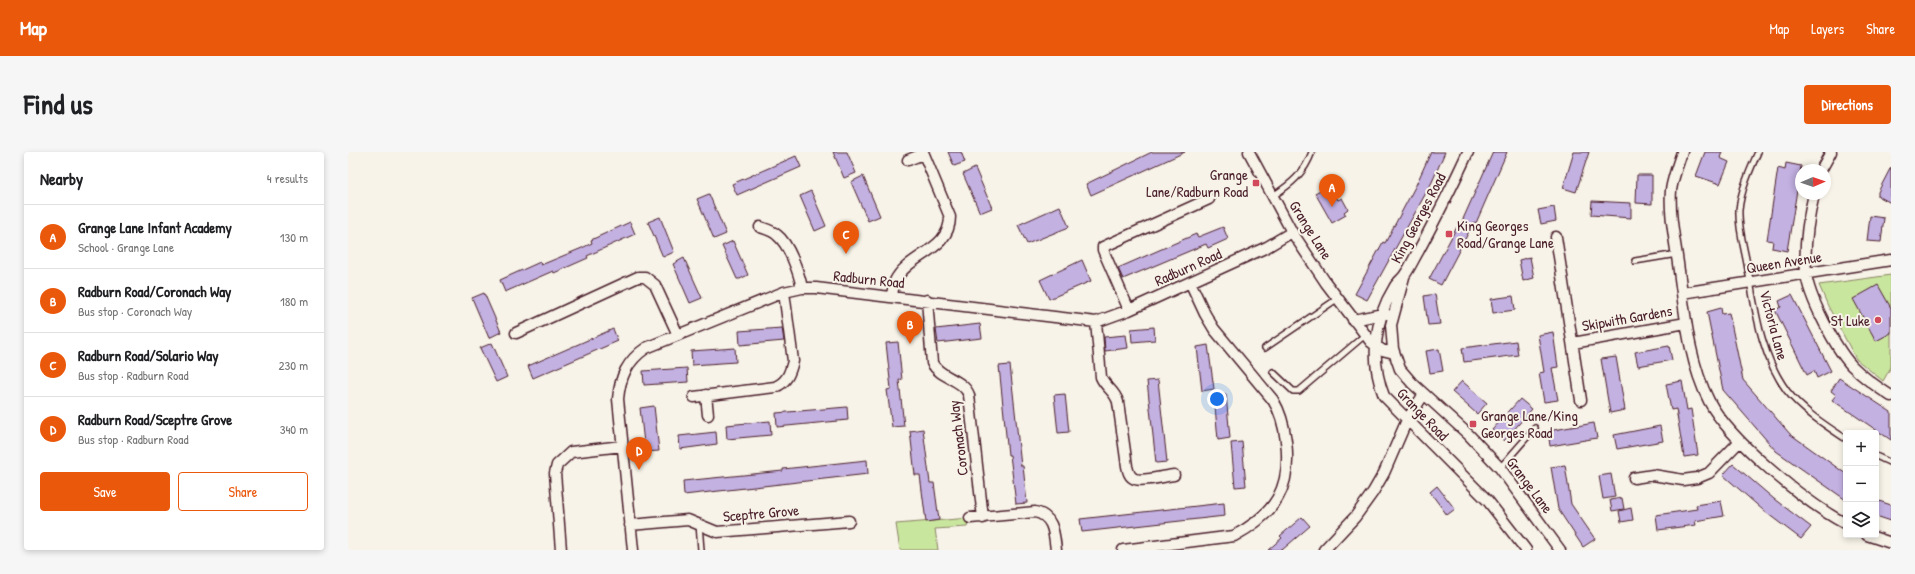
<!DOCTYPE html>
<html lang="en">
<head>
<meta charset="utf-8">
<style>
	body { margin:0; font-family:"Patrick Hand",sans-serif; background:#f6f6f6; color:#202124 }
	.controls { position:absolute; right:12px; bottom:12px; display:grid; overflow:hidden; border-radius:4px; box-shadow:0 2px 6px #0003 }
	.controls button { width:36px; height:36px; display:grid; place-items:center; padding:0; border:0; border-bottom:1px solid #e0e0e0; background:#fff; color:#202124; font:20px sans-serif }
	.compass { position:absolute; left:1447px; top:12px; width:36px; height:36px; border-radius:50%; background:#fff; box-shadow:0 2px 6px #0003; rotate:88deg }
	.you { position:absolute; left:869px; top:247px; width:14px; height:14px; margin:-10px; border:3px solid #fff; border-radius:50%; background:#1a73e8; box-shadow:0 0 0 6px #1a73e833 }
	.badge { display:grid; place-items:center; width:26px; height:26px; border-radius:50%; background:#ea580c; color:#fff; font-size:13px; font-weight:700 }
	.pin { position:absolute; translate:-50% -33px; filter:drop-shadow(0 1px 2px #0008) }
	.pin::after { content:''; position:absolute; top:21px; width:14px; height:12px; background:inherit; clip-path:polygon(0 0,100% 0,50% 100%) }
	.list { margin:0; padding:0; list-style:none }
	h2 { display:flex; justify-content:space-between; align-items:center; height:52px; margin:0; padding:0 16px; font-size:17px }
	h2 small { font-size:13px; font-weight:400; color:#757577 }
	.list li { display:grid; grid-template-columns:26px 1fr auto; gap:12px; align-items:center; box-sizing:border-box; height:64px; padding:0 16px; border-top:1px solid #e0e0e0 }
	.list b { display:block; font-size:15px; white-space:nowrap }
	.list p { margin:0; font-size:13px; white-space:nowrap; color:#757577 }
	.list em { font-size:13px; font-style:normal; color:#757577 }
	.actions { display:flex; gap:8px; padding:12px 16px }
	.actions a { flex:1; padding:9px 0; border:1px solid #ea580c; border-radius:4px; text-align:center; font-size:14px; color:#ea580c }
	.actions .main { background:#ea580c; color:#fff }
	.icon { flex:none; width:22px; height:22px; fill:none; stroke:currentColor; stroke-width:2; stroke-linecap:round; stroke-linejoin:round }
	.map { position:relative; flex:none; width:1543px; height:398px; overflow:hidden; border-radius:4px }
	header { display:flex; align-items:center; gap:24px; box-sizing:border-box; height:56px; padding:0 20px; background:#ea580c; color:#fff }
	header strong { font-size:19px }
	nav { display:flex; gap:22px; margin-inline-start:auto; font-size:14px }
	.intro { display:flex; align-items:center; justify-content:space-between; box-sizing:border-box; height:96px; padding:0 24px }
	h1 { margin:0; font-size:28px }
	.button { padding:10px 18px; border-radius:4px; background:#ea580c; color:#fff; font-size:14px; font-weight:700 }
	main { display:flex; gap:24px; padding:0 24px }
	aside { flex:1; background:#fff; border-radius:4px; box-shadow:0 2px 6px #0003 }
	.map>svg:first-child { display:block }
</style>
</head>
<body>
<header>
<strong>Map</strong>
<nav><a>Map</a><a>Layers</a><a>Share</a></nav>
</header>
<div class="intro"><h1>Find us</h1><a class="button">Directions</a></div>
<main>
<aside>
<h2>Nearby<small>4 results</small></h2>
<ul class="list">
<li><span class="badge">A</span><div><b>Grange Lane Infant Academy</b><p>School · Grange Lane</p></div><em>130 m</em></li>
<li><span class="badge">B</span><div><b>Radburn Road/Coronach Way</b><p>Bus stop · Coronach Way</p></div><em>180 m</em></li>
<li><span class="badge">C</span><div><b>Radburn Road/Solario Way</b><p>Bus stop · Radburn Road</p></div><em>230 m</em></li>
<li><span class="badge">D</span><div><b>Radburn Road/Sceptre Grove</b><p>Bus stop · Radburn Road</p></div><em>340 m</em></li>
</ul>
<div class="actions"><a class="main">Save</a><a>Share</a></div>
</aside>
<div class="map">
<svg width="1543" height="398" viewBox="0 0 1543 398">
	<rect width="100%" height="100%" fill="#f7f3e8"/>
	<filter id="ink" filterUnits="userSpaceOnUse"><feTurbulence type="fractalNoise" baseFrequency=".025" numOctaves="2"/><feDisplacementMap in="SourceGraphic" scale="8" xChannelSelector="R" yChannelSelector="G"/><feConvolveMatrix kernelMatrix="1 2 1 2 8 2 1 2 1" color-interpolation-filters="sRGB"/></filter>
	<g filter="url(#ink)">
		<!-- green -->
		<path fill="#c9e69e" stroke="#8a8264" d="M1543 123V215L1535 229 1508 207 1480 154 1471 133Z
			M622 366 619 375 587 377 590 398H552L548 372Z"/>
		<!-- building -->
		<path fill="#c3b1e2" stroke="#4a1f2b" d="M485 0H499L508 21 496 26Z
			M600 0H613L617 10 606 14Z
			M804 0H837L743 43 738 32Z
			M1083 0H1097L1084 30 1019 148 1007 142 1035 90 1037 91 1068 33Z
			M1145 0H1159L1128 71 1126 70 1093 133 1081 127 1109 75 1111 76Z
			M1226 0H1241L1228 40 1215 36Z
			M1357 0H1374L1372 6 1381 10 1372 32 1348 24Z
			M448 4 453 15 389 43 384 32Z
			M1438 11 1453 14 1439 99 1424 96 1425 89 1419 88 1430 16 1437 18Z
			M1543 15V51L1530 44V40Z
			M627 16 644 56 632 61 615 22Z
			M1289 23H1304V52L1288 51Z
			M515 24 532 64 520 69 503 30Z
			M981 33 990 48 994 46 1000 57 996 60 998 63 984 71 967 41Z
			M463 39 478 74 467 79 452 44Z
			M361 42 378 82 366 87 349 47Z
			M1244 49 1283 51V66L1243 63Z
			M712 54 721 75 679 92 670 73Z
			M1206 55 1208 69 1193 72 1190 58Z
			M1522 64 1536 66 1533 90 1519 89Z
			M312 65 326 100 315 105 300 70Z
			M282 70 287 82 239 104 240 106 206 121 205 119 157 140 152 128 192 110 193 113 234 96 244 91 243 88Z
			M875 75 880 87 860 96 858 92 775 127 770 116 848 82 850 85Z
			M385 89 400 123 392 127H389L374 94Z
			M1182 105 1186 126 1175 129 1171 108Z
			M336 106 354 146 342 151 325 112Z
			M734 108 743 129 701 147 692 128Z
			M1530 133 1543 156V181L1528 189 1505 147Z
			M136 141 153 180 141 186 124 146Z
			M1087 142 1092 172 1080 173 1076 144Z
			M1444 143 1483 219 1469 226 1466 219 1459 223 1427 158 1433 155 1431 149Z
			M1165 144 1167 158 1145 161 1143 147Z
			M1373 156 1374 162 1381 161 1395 228 1442 282 1498 322V348L1428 299 1375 238 1359 160Z
			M632 172 634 186 590 191 588 177Z
			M806 175 807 188 784 190 783 177Z
			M434 176 436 189 392 193 391 179Z
			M265 177 270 189 185 226 180 214Z
			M1205 180 1210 215 1204 216 1210 248 1196 250 1191 221 1196 220 1190 183Z
			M778 183 780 196 757 199 756 185Z
			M1168 189 1170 203 1116 210 1114 196Z
			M550 190 554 228H551L556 274 544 275 539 238 543 237 538 191Z
			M144 191 159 225 148 230 132 196Z
			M860 193 866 237 854 239 849 195Z
			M1321 194 1324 208 1290 214 1287 200Z
			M387 196 388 210 344 213 343 199Z
			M1091 197 1095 219 1082 221 1078 199Z
			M1268 205 1277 258 1262 261 1253 207Z
			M662 213 673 314H675L679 351 668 352 662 303H660L651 214Z
			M339 216 340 230 296 233 295 219Z
			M1491 226 1543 260V288L1484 248 1488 243 1483 239Z
			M810 228 819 310 808 311 799 229Z
			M1114 229 1139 251 1129 262 1104 240Z
			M1334 229 1339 258 1343 257 1350 303 1336 305 1328 257 1323 258 1318 232Z
			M717 242 721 280 710 281 706 243Z
			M878 242 882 286 870 288 866 243Z
			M1172 247 1184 257 1156 289 1144 278Z
			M306 254 311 299 297 300 292 256Z
			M499 255 500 268 429 275 428 261Z
			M422 269 423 283 379 287 378 273Z
			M1246 271 1249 286 1202 294 1200 279Z
			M1312 274 1315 289 1269 297 1266 283Z
			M575 277 582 331H586L591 368 578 370 572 323H567L562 279Z
			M368 280 369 292 332 297 331 284Z
			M894 290 898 334 887 335 883 291Z
			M519 308 520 322 336 343 335 329 435 319V317Z
			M1385 312 1426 347 1463 375 1453 387 1416 359 1375 323Z
			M1217 313 1223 352 1247 387 1235 395 1210 357 1203 315Z
			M1263 322 1267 345 1255 347 1251 324Z
			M1089 334 1107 357 1099 363 1082 340Z
			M1274 346 1276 357 1264 359 1262 348Z
			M1528 348 1543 353V369L1528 364Z
			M1373 349 1376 364 1347 369 1348 373 1310 378 1308 363 1349 357 1348 353Z
			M876 351 877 364 734 380 732 367Z
			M1283 356 1285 368 1273 370 1271 359Z
			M954 365 962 374 934 398H920L934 386 932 384Z"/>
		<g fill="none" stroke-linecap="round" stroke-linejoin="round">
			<defs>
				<path id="service" d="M1410 0C1402 18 1393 38 1391 58 1390 76 1396 95 1399 112 1407 155 1412 203 1439 239 1455 259 1477 273 1498 287
					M925 44C943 32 956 22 964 0
					M1287 109 1329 102
					M917 196 989 147
					M925 220 945 239H951L1017 183
					M1528 304 1543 311
					M1152 316 1187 276
					M351 372 353 398"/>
				<path id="minor" d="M901 0 944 80 978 131 1023 190 1034 198 1046 201
					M1120 0C1105 33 1088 66 1071 98 1066 106 1062 116 1056 124 1053 128 1048 131 1046 136 1026 168 1022 209 1036 244L1140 349 1178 398
					M1334 0C1330 12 1325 25 1323 38 1321 65 1328 93 1331 119 1337 162 1341 210 1361 249 1382 289 1458 351 1498 372
					M560 8 575 2
					M1473 18 1483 0
					M1466 42C1460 67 1456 95 1458 121 1460 144 1488 197 1504 214 1516 226 1529 235 1543 244
					M412 75C418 77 425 79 429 83 441 92 451 121 454 136
					M1208 85 1233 248
					M1056 125 1043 173 1045 197 1052 217 1064 231 1121 283 1152 316 1212 398
					M1334 141 1543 108
					M544 144C545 139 545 133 547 129 560 102 602 99 602 65L575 0
					M579 148 584 211C592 226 615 227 621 243L635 366
					M781 158 755 98V95L861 47
					M1005 168 1035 162H1038
					M748 170 753 225C757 235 767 239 770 250L779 314C780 319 781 325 787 327 795 330 817 324 826 323
					M168 181 290 125H297L307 133 330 183
					M1225 191 1338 171
					M358 243 360 263
					M346 245 427 235C439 230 442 221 445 209L436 140
					M1286 326 1305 323 1335 328 1349 326 1361 321 1392 289
					M622 366 687 360C706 364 706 382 708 398
					M282 373 340 368 369 380 501 369
					M1519 383 1543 391
					M213 398 207 321 209 313 223 300 274 294
					M285 398 270 247C272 225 279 209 298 196L436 140 454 136H468L748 170 781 158 919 95 944 80
					M775 398 886 384C927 362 944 336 938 289 936 273 933 261 925 248L866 177 857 162 842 130
					M976 398 1007 365 1025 340 1036 321 1059 268 1076 242"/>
			</defs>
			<!-- service casing -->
			<use href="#service" stroke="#4a1f2b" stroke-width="8"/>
			<!-- minor casing -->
			<use href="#minor" stroke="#4a1f2b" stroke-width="13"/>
			<!-- service -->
			<use href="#service" stroke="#f7f3e8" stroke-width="5"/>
			<!-- minor -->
			<use href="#minor" stroke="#f7f3e8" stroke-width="10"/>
		</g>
	</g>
	<!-- markers -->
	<g fill="#d1495b" stroke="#f7f3e8" stroke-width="1.5">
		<rect x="904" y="27" width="8" height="8" rx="2"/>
		<rect x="1097" y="78" width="8" height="8" rx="2"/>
		<circle cx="1530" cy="168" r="4"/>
		<rect x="1121" y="268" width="8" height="8" rx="2"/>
	</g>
	<g text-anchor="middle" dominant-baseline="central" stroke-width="4" stroke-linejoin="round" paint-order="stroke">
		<!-- poi labels -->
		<g font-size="15" fill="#4a1f2b" stroke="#f7f3e8" text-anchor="end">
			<text x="900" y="22">Grange<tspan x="900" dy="17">Lane/Radburn Road</tspan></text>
			<text x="1109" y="73" text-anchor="start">King Georges<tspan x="1109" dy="17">Road/Grange Lane</tspan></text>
			<text x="1522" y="168">St Luke</text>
			<text x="1133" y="263" text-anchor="start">Grange Lane/King<tspan x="1133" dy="17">Georges Road</tspan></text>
		</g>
		<!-- street labels -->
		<g font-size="15" fill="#4a1f2b" stroke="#f7f3e8">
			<text transform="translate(1070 66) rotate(-62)">King Georges Road</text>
			<text transform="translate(963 78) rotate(58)">Grange Lane</text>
			<text transform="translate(1436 110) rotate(-9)">Queen Avenue</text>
			<text transform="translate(840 115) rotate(-24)">Radburn Road</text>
			<text transform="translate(521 127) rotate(6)">Radburn Road</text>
			<text transform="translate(1279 166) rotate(-10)">Skipwith Gardens</text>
			<text transform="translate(1426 173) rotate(75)">Victoria Lane</text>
			<text transform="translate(1075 262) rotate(46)">Grange Road</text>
			<text transform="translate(610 286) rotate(-97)">Coronach Way</text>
			<text transform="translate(1182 333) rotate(53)">Grange Lane</text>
			<text transform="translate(413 361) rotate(-5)">Sceptre Grove</text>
		</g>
	</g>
</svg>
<div class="controls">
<button>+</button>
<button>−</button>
<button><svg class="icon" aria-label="layers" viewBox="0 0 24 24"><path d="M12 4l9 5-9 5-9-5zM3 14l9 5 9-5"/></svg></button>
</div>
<svg class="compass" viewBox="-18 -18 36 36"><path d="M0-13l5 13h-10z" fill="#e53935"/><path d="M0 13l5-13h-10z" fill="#757577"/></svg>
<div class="you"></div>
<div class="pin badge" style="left:984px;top:55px">A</div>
<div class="pin badge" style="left:562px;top:192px">B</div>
<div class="pin badge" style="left:498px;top:102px">C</div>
<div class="pin badge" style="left:291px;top:318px">D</div>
</div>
</main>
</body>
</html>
